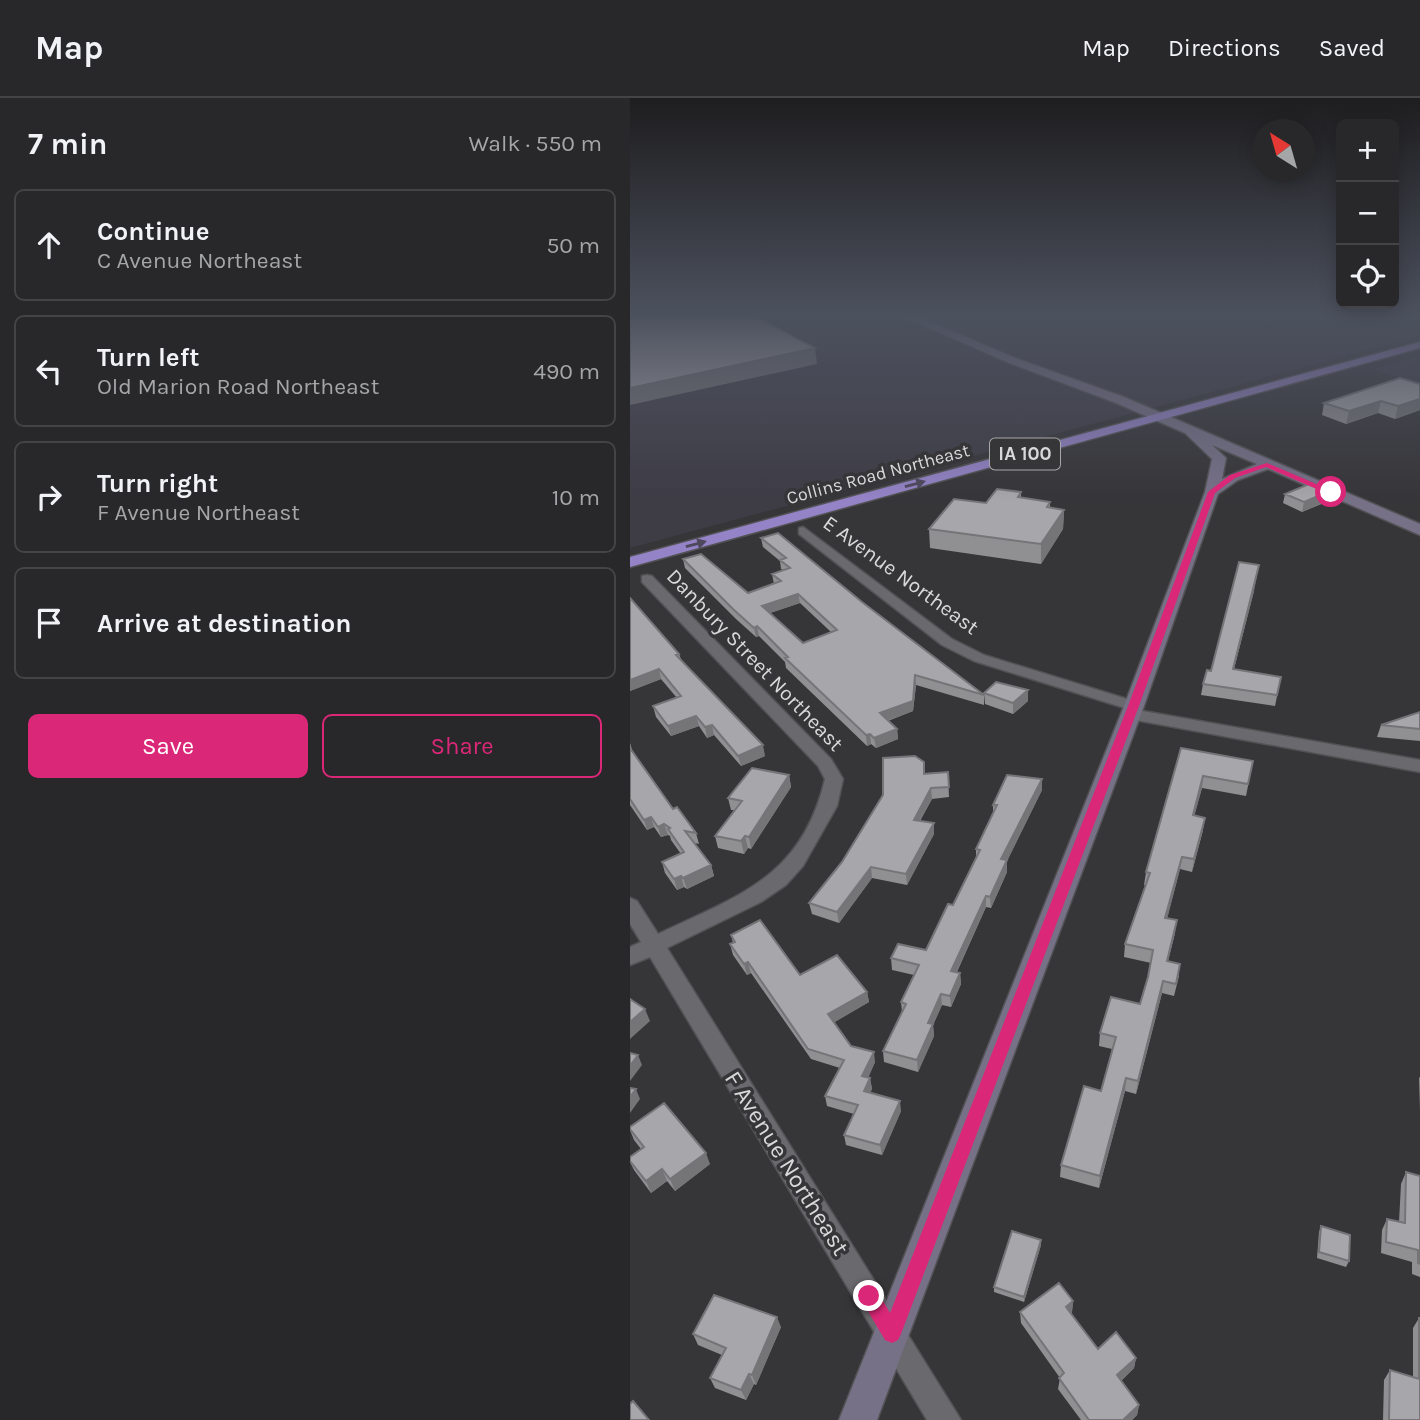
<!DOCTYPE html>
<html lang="en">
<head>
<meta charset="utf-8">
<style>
	body { margin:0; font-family:Karla,sans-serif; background:#343436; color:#f1f3f6 }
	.controls { position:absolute; right:21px; top:21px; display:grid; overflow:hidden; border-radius:10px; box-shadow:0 4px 18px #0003 }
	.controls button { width:63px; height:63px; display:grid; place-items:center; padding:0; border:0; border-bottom:2px solid #444447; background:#28282a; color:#f1f3f6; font:35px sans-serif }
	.compass { position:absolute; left:622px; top:21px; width:63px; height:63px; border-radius:50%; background:#28282a; box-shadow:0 4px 18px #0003; rotate:323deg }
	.stop { position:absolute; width:21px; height:21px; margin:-16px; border:5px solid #db2777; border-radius:50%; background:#fff }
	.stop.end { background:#db2777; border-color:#fff; box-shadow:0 2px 7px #0008 }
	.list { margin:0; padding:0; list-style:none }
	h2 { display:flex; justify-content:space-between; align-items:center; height:91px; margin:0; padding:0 28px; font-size:30px }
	h2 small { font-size:23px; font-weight:400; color:#a5a6a8 }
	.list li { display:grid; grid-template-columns:46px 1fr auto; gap:21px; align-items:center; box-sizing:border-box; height:112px; margin:0 14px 14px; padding:0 14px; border:2px solid #444447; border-radius:10px }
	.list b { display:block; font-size:26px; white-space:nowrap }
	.list p { margin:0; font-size:23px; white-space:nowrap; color:#a5a6a8 }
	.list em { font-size:23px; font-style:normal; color:#a5a6a8 }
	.actions { display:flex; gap:14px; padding:21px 28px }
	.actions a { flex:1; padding:16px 0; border:2px solid #db2777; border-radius:10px; text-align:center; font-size:24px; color:#db2777 }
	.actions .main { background:#db2777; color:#fff }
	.icon { flex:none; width:38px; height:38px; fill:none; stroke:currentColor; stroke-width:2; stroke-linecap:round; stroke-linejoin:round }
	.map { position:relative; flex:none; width:790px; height:1322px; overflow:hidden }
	header { display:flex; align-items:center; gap:42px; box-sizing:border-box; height:98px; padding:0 35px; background:#28282a; border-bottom:2px solid #444447 }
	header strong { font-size:33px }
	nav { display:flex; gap:38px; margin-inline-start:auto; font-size:24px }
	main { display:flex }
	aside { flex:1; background:#28282a }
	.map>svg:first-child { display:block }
</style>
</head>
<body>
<header>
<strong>Map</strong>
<nav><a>Map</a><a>Directions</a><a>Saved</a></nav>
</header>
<main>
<aside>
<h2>7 min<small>Walk · 550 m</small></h2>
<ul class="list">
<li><svg class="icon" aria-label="ahead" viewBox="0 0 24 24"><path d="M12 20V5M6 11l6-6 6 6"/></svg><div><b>Continue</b><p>C Avenue Northeast</p></div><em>50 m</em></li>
<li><svg class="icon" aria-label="left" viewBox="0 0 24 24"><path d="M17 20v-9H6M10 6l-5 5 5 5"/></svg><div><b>Turn left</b><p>Old Marion Road Northeast</p></div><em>490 m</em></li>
<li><svg class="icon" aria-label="right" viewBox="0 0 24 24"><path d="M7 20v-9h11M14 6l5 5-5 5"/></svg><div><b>Turn right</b><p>F Avenue Northeast</p></div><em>10 m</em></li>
<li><svg class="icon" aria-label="arrive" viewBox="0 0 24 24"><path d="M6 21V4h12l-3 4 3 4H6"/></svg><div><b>Arrive at destination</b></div></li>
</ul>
<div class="actions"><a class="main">Save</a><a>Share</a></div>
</aside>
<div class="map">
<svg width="790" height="1322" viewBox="0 0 790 1322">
	<rect width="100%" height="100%" fill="#363538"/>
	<!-- built -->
	<path fill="#3e3c45" d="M0 218H790V238L0 450Z
		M790 258V287L742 271Z"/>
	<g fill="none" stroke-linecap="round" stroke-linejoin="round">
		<defs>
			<path id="street" d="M173 429 322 541 354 557 510 605 512 608 507 612 790 662V674L500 621 492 616 498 611 344 563 312 547 169 436V430Z
				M17 477 22 478 201 661 213 681 207 708 173 768 156 787 131 804 37 850 331 1322H297L20 859 0 867V849L11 844 0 826V800L7 803 28 836C110 797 172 779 195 681L188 668 12 484V478Z"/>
			<path id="secondary" d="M272 218H286L385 260 494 299 790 426V437L638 371 608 382 588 396 514 608 247 1322H209L494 608 575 394 582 361 555 335 486 305 377 264ZM582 347 627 366 592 381 596 360Z"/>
			<path id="highway" d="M790 244V250L0 469V459Z"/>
		</defs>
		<!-- street casing -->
		<use href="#street" stroke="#525254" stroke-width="3"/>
		<!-- secondary casing -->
		<use href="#secondary" stroke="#525254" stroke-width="3"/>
		<!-- highway casing -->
		<use href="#highway" stroke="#525254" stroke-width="3"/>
		<!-- street -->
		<use href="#street" fill="#6a696d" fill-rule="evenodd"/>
		<!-- secondary -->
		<use href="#secondary" fill="#777188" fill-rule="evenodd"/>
		<!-- highway -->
		<use href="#highway" fill="#9483c7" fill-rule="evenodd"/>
	</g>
	<!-- wall -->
	<path fill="#908f92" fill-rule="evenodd" d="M790 286V312L765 321 748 315 716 326 692 317 694 305Z
		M391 394V400L420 404V410L434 412 433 431 411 466 300 450 299 431 356 405Z
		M655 396 696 404 672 414 653 405Z
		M131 440 232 504 354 597V607L286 587 283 613 258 623 267 631 268 641 246 650 241 646 237 648 156 570 155 564 129 538 126 539 106 521 55 470 53 461 118 495 144 486 142 476 153 472 151 471 150 463 133 449ZM170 505 201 534 173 545 140 515Z
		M624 493 604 571 651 579 645 608 571 597 573 586Z
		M0 500 49 556 51 561 135 658 111 668 84 637 77 640 69 628 41 638 26 619 23 608 47 600 31 581 0 593Z
		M398 592V603L383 616 355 606 354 595Z
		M790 614V643L747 639 751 627Z
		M0 645 3 655 28 692 43 711 66 735 69 746 65 745 81 767 84 778 57 791 54 789 47 792 35 775 32 764 51 756 41 742 40 738 38 737 31 739 24 729 17 732 0 707Z
		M551 650 623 663 616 698 572 690 564 718 573 732 562 774 550 771 537 820 545 835 538 863 549 878 544 898 532 895 506 996 495 993 469 1090 430 1079 431 1067 471 993 482 951 469 948 470 935 510 906 518 879 521 865 494 859 495 846 516 787H514L516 774Z
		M318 674 319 699 302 701 290 723 304 736 277 787 242 780 209 825 182 816 179 805 295 675Z
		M159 677 161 689 121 751 118 750 114 756 88 750 85 738 104 712H101L98 700Z
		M412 692 377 763V774L361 810 356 809 327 874 330 875 331 886 321 909 312 907 303 927 304 938 288 974 254 964 253 953 272 914 271 904 284 877 262 872 261 860 296 852 323 807 346 760V751L363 716V707Z
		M101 837 170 877 237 894 239 904 204 924 221 948 245 964 238 980H240L242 991 240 995 271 1013 252 1057 216 1047 214 1037 224 1016 197 1008 195 998 210 970 181 961 121 875 117 877 103 857 100 846 103 845Z
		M790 979V1012L789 980Z
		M0 1029 80 1066 45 1093 37 1083 21 1095 4 1072 0 1064V1059L11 1051 4 1042 0 1032Z
		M776 1074 790 1078V1179L782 1176V1164L751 1155 752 1132 757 1121 769 1124 771 1086Z
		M691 1128 719 1163 716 1169 687 1160 689 1134Z
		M411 1142V1147L394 1204 364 1194V1189Z
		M443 1203 442 1214 441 1216 468 1251 506 1260 504 1270 491 1283 509 1307 507 1317 502 1322H451L428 1291 430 1280 391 1225 390 1214Z
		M789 1220 790 1322H753L754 1282 760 1272 783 1279V1230Z
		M151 1229 126 1287 124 1286 116 1302 85 1290 80 1280 92 1257 68 1247 63 1236Z"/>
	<!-- shaded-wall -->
	<path fill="#757477" d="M185 250 187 266 0 307V290Z
		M790 301V312L765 321 768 308Z
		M751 303 748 315 716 326 719 313Z
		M698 394 696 404 672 414 674 404Z
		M434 412 433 431 411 466V446Z
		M629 467 624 493 601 582 603 571Z
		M168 496 170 505 134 517 132 508Z
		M127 528 129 538 126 539 124 530Z
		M29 571 31 581 0 593V582Z
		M285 577 286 587 283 613 251 625 250 615Z
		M398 592V603L383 616V605Z
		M66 618 69 628 41 638 38 628Z
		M82 627 84 637 77 640 75 629Z
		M267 631 268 641 246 650 244 640Z
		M240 636 241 646 237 648 236 637Z
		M133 647 135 658 111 668 108 658Z
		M159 677 161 689 121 751 119 739Z
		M573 678 572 690 561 730 563 717Z
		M412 681V692L377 763V774L361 810 360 799 371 761Z
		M301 690 302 701 284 732V722Z
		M21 719 24 729 17 732 14 722Z
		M575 720 573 732 562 774 564 761Z
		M304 725V736L277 787 276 776Z
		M34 726 38 737 31 739 28 729Z
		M115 738 118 750 114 756 111 743Z
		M552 759 550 771 534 833 535 820Z
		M81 767 84 778 57 791 53 780Z
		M241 769 242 780 209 825 207 814Z
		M51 778 54 789 47 792 44 781Z
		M356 798V809L322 884 321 873Z
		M547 822 545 835 535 875 537 863Z
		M118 864 121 875 117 877 114 866Z
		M330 875 331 886 321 909 320 898Z
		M533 883 532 895 506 996 508 983Z
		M237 894 239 904 200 927 198 916Z
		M311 896 312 907 303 927 304 938 288 974 287 962 298 925Z
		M15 911 20 923 0 941V924Z
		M244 954 245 964 234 988 232 978Z
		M8 957 12 967 0 983V968Z
		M240 980 242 991 236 1003 234 993Z
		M496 980 495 993 469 1090 470 1078Z
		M6 991 10 1001 0 1015V999Z
		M270 1003 271 1013 252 1057 250 1047Z
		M76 1055 80 1066 45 1093 40 1081Z
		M32 1071 37 1083 21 1095 16 1083Z
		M411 1142V1147L394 1204V1199Z
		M443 1203 442 1214 435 1220 436 1209Z
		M147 1219 151 1229 126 1287 122 1277Z
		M506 1260 504 1270 485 1288 487 1277Z
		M119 1276 124 1286 116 1302 111 1292Z
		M509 1307 507 1317 502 1322H493Z"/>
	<!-- building -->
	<path fill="#a7a6aa" stroke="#757477" stroke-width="2" fill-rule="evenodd" d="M0 218H124L185 250 0 290Z
		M770 280 790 286V301L768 308 751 303 719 313 694 305Z
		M679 386 698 394 674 404 655 396Z
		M367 391 391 394 388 399 420 404 417 409 434 412 411 446 299 431 324 401 356 405Z
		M148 435 232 504 354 597 285 577 283 603 250 615 267 631 244 640 240 636 236 637 155 560 158 559 127 528 124 530 104 512 53 461 71 456 118 495 151 483 142 476 160 470 150 462 156 460 131 440ZM168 496 207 532 173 545 132 508Z
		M609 464 629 467 603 571 651 579 647 597 573 586 577 572 581 573Z
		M0 500 49 556 46 557 133 647 108 658 82 627 75 629 66 618 38 628 23 608 51 598 29 571 0 582Z
		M366 584 398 592 383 605 354 595Z
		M790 614V631L751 627Z
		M0 650 43 711 47 709 66 735 55 733 81 767 53 780 51 778 44 781 32 764 54 754 38 731 40 730 34 726 28 729 21 719 14 722 0 701Z
		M551 650 623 663 618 686 573 678 563 717 575 720 564 761 552 759 535 820 547 822 537 863 550 866 546 886 533 883 508 983 496 980 470 1078 431 1067 454 988 471 993 486 939 470 935 481 899 510 906 518 879 523 852 495 846 520 775 516 774Z
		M285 658 294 664V676L318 674 319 689 301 690 284 722 304 725 276 776 241 769 207 814 179 805 212 764 253 697V660Z
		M122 670 159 677 119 739 115 738 111 743 85 738 112 703 98 700Z
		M377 677 412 681 371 761 377 762 360 799 356 798 321 873 330 875 320 898 311 896 298 925 303 926 287 962 253 953 276 906 271 904 289 867 261 860 268 846 296 852 318 806 323 807 350 752 346 751 367 707H363Z
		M130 822 170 877 207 857 237 894 198 916 221 948 244 954 232 978 240 980 234 993 270 1003 250 1047 214 1037 228 1007 195 998 214 962 178 951 118 864 114 866 100 846 105 844 101 837Z
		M0 901 15 911 0 924Z
		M0 955 8 957 0 968Z
		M0 990 6 991 0 999Z
		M34 1005 76 1055 40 1081 32 1071 16 1083 0 1063V1059L14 1049 0 1031V1029Z
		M776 1074 790 1078V1166L788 1165V1152L756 1144 757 1121 775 1125Z
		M691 1128 720 1137 719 1163 689 1154Z
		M382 1133 411 1142 394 1199 364 1189Z
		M429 1185 443 1203 436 1209 468 1251 486 1234 506 1260 487 1277 509 1307 493 1322H459L429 1280 434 1275 390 1214Z
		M84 1197 147 1219 122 1277 119 1276 111 1292 80 1280 96 1250 63 1236Z
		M789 1220H790V1322H759L760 1272 789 1281Z
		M3 1303 19 1322H0V1306Z"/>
	<!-- one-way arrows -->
	<defs><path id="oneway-solid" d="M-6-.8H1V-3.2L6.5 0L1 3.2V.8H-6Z" transform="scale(1.75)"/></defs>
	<g fill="#4e485c">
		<use href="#oneway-solid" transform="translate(285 386) rotate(-15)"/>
		<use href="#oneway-solid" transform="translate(66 446) rotate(-15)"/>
	</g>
	<!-- sky -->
	<linearGradient id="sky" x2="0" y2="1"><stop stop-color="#1e1d1f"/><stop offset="0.54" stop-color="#4c515e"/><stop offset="1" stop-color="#4c515e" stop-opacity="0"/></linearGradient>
	<rect width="790" height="403" fill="url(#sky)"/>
	<!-- route -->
	<path fill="#db2777" d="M637 365 705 394 698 396 636 369 605 380 585 395 509 608 271 1236 268 1242 262 1245 255 1242 229 1198 232 1191 239 1189 246 1191 260 1215 498 608 578 394 600 377Z"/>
	<g text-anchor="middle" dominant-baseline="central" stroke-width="7" stroke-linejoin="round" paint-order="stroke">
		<!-- far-street labels -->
		<g font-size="18" fill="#d9d9db" stroke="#363538">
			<text transform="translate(248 376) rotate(-15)">Collins Road Northeast</text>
		</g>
		<!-- shield labels -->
		<rect fill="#363538" stroke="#a8a8aa" stroke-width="2" x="360" y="340.5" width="70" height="31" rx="5"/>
		<g font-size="19" font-weight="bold" fill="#d9d9db">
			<text x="395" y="356">IA 100</text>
		</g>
		<!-- street labels -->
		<g font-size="21" fill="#d9d9db" stroke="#363538">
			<text transform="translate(271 477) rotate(36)">E Avenue Northeast</text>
			<text transform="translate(125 562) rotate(46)">Danbury Street Northeast</text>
		</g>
		<!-- near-street labels -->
		<g font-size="24" fill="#d9d9db" stroke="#363538">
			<text transform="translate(157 1065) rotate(58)">F Avenue Northeast</text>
		</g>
	</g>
</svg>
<div class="controls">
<button>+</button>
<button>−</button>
<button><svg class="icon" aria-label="locate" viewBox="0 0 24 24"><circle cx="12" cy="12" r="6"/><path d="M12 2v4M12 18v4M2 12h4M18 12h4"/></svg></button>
</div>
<svg class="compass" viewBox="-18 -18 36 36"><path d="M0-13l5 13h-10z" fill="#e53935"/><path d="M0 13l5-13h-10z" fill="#a5a6a8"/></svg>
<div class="stop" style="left:701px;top:394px"></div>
<div class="stop end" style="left:239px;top:1198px"></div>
</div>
</main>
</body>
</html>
